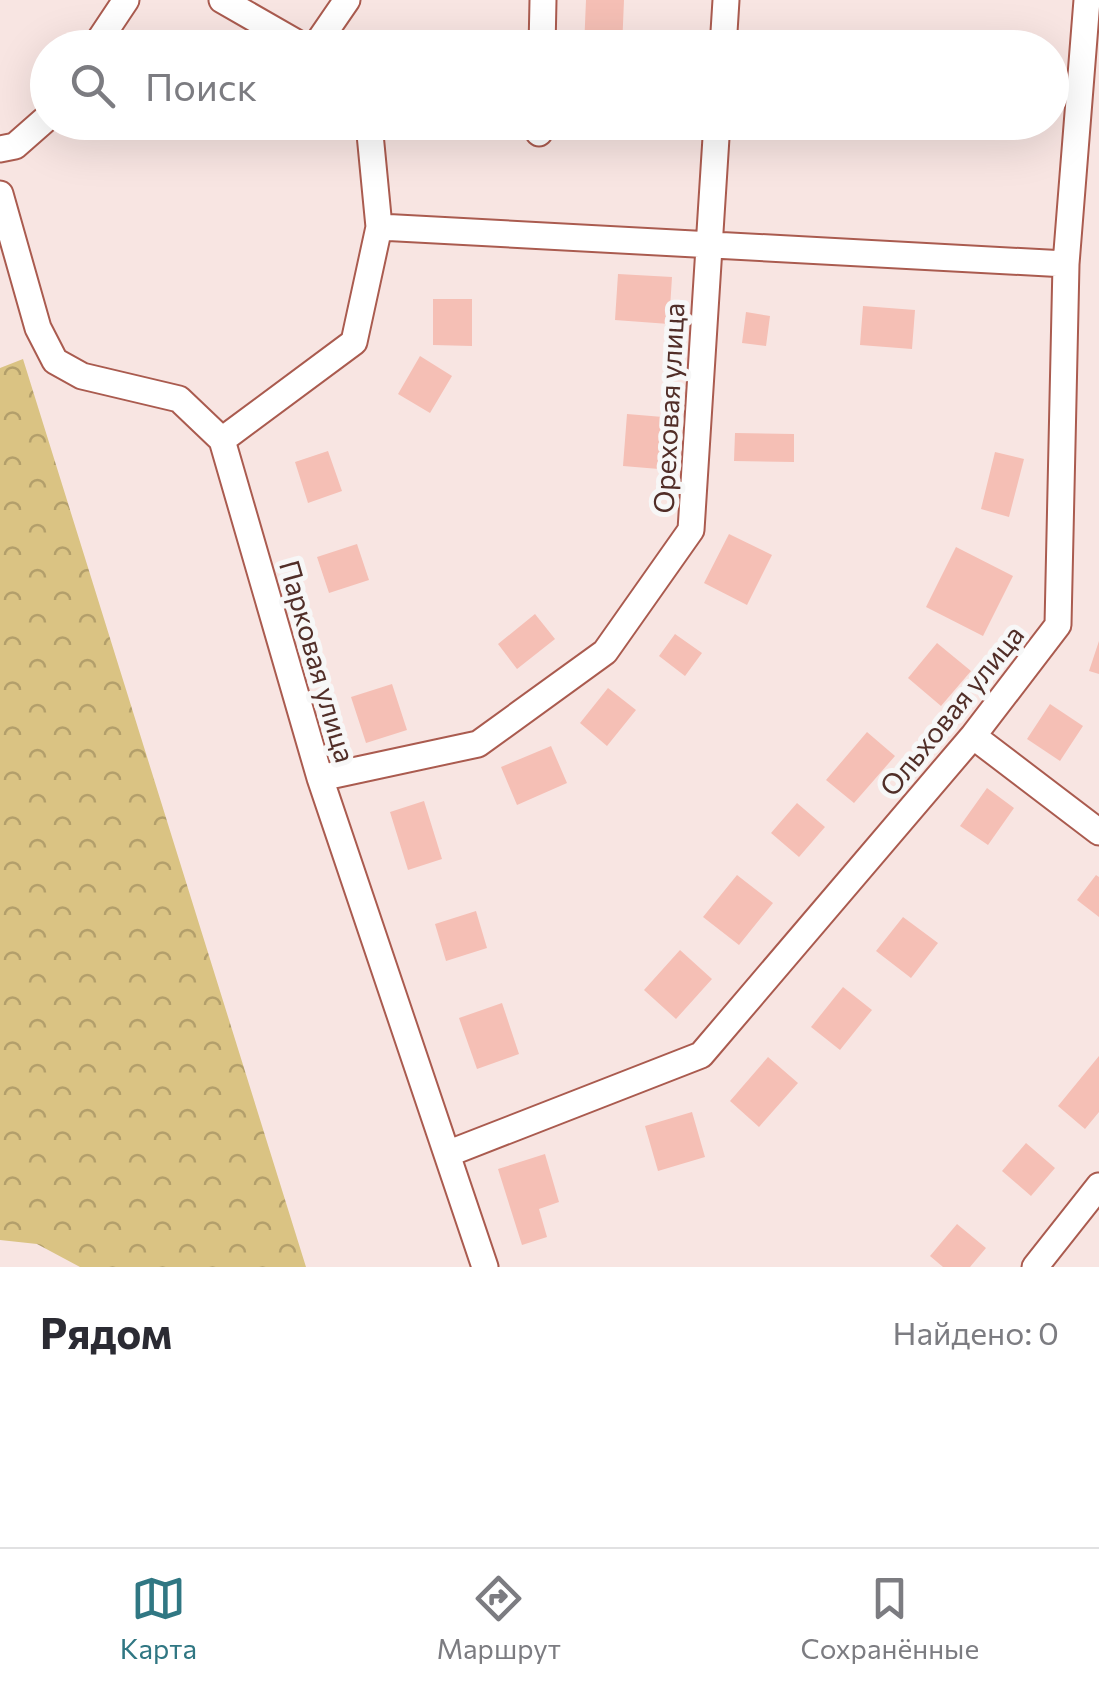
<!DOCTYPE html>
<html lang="ru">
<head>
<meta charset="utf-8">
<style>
	body { margin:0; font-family:Commissioner,sans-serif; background:#f2f2f3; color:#2b2b33 }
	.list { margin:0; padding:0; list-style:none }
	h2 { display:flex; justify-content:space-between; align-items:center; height:130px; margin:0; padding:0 40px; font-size:42px }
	h2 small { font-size:32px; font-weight:400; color:#7c7c81 }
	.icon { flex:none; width:55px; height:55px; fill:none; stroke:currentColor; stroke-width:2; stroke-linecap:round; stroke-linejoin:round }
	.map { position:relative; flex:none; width:1099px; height:1267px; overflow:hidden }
	.search { position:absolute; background:#fff; box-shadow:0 10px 40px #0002; left:30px; right:30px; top:30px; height:110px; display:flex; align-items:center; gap:25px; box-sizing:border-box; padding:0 35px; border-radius:55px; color:#7c7c81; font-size:38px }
	.sheet { height:280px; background:#fff }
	nav { display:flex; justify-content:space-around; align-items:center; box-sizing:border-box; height:140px; border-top:2px solid #e1e1e2; background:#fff; font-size:28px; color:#7c7c81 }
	nav a { display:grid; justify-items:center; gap:5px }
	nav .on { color:#307783 }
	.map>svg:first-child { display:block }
</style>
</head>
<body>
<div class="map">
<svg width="1099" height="1267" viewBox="0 0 1099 1267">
	<defs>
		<pattern id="forest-crowns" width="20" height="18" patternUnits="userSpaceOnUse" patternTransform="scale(2.5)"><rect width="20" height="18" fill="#dac383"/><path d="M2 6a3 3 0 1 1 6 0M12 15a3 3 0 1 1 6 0" fill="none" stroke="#b39f6b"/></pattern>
	</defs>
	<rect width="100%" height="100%" fill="#f8e5e2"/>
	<!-- forest -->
	<path fill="url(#forest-crowns)" d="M23 359 306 1267H80L37 1244 0 1240V368Z"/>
	<!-- building -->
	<path fill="#f5bfb5" d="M586 0H624L622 48H584Z
		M475 122H501V126H475Z
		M580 122H618L617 133 580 132Z
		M618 274 672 277 669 324 615 320Z
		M433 299H472V346L433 345Z
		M863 306 915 310 912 349 860 345Z
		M746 312 770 316 766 346 742 343Z
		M420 356 452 376 430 413 398 394Z
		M627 414 675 418 671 470 623 466Z
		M735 433 794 434V462L734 461Z
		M328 451 342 491 308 503 295 462Z
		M995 452 1024 459 1009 517 981 509Z
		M729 534 772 555 747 605 704 583Z
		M357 544 369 580 329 593 317 557Z
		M956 547 1013 576 983 636 926 607Z
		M535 614 555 639 517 669 498 644Z
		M675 634 702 653 685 676 659 656Z
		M1099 641V674L1089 671Z
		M937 643 971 671 941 706 908 678Z
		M392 684 407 730 366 743 351 697Z
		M608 688 636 710 607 746 580 723Z
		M1050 704 1083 726 1060 761 1027 739Z
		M867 732 895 756 854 803 826 780Z
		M551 746 567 783 517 805 501 767Z
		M987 788 1014 808 988 845 960 826Z
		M424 801 442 859 408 870 390 812Z
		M797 803 825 827 799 857 771 833Z
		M737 875 773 903 739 945 703 917Z
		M1096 875 1099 877V917L1077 900Z
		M476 911 487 948 446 961 435 924Z
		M903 917 938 943 911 978 876 951Z
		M680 950 712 979 676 1019 644 990Z
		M843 987 872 1010 840 1050 811 1027Z
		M502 1003 519 1054 477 1069 459 1018Z
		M1099 1056V1112L1085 1129 1058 1106Z
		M768 1057 798 1083 759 1127 730 1101Z
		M692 1112 705 1157 658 1171 645 1126Z
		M1026 1143 1055 1168 1031 1196 1002 1171Z
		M545 1154 559 1202 539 1209 547 1237 522 1245 498 1169Z
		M957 1224 986 1248 970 1267H943L930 1256Z"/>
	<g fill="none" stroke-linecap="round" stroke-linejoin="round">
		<defs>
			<path id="street" d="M222 0 306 48
				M94 48 126 0
				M314 48 347 0
				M542 48 543 0
				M723 48 726 0
				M539 133V122
				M0 149 15 146 48 117
				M0 194 38 328 55 361 82 376 179 399 222 440 320 778 485 1267
				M379 227 1066 264
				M222 440 354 342 379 227 370 134 362 122
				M973 736 1099 832
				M320 778 478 744 605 652 691 530 717 122
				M447 1154 701 1055 973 736 1058 625 1066 264 1087 0
				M1035 1267 1099 1186"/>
		</defs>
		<!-- street casing -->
		<use href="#street" stroke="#aa5b4f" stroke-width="29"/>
		<!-- street -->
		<use href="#street" stroke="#fff" stroke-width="25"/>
	</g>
	<g text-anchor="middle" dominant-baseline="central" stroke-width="10" stroke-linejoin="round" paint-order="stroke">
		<!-- street labels -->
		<g font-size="28" fill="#512e28" stroke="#f7f7f7">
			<text transform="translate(668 408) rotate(-87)">Ореховая улица</text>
			<text transform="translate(318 661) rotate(74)">Парковая улица</text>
			<text transform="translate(951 710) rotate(-51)">Ольховая улица</text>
		</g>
	</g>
</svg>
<div class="search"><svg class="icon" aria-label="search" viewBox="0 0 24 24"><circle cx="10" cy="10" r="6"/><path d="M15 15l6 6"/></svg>Поиск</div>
</div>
<section class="sheet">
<h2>Рядом<small>Найдено: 0</small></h2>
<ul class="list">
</ul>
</section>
<nav>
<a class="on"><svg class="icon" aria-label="map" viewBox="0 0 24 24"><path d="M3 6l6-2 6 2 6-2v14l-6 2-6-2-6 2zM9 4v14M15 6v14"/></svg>Карта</a>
<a><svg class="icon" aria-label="directions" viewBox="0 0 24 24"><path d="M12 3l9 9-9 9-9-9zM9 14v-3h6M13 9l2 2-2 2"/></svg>Маршрут</a>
<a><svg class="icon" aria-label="saved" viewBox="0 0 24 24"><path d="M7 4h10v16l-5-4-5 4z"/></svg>Сохранённые</a>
</nav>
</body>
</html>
